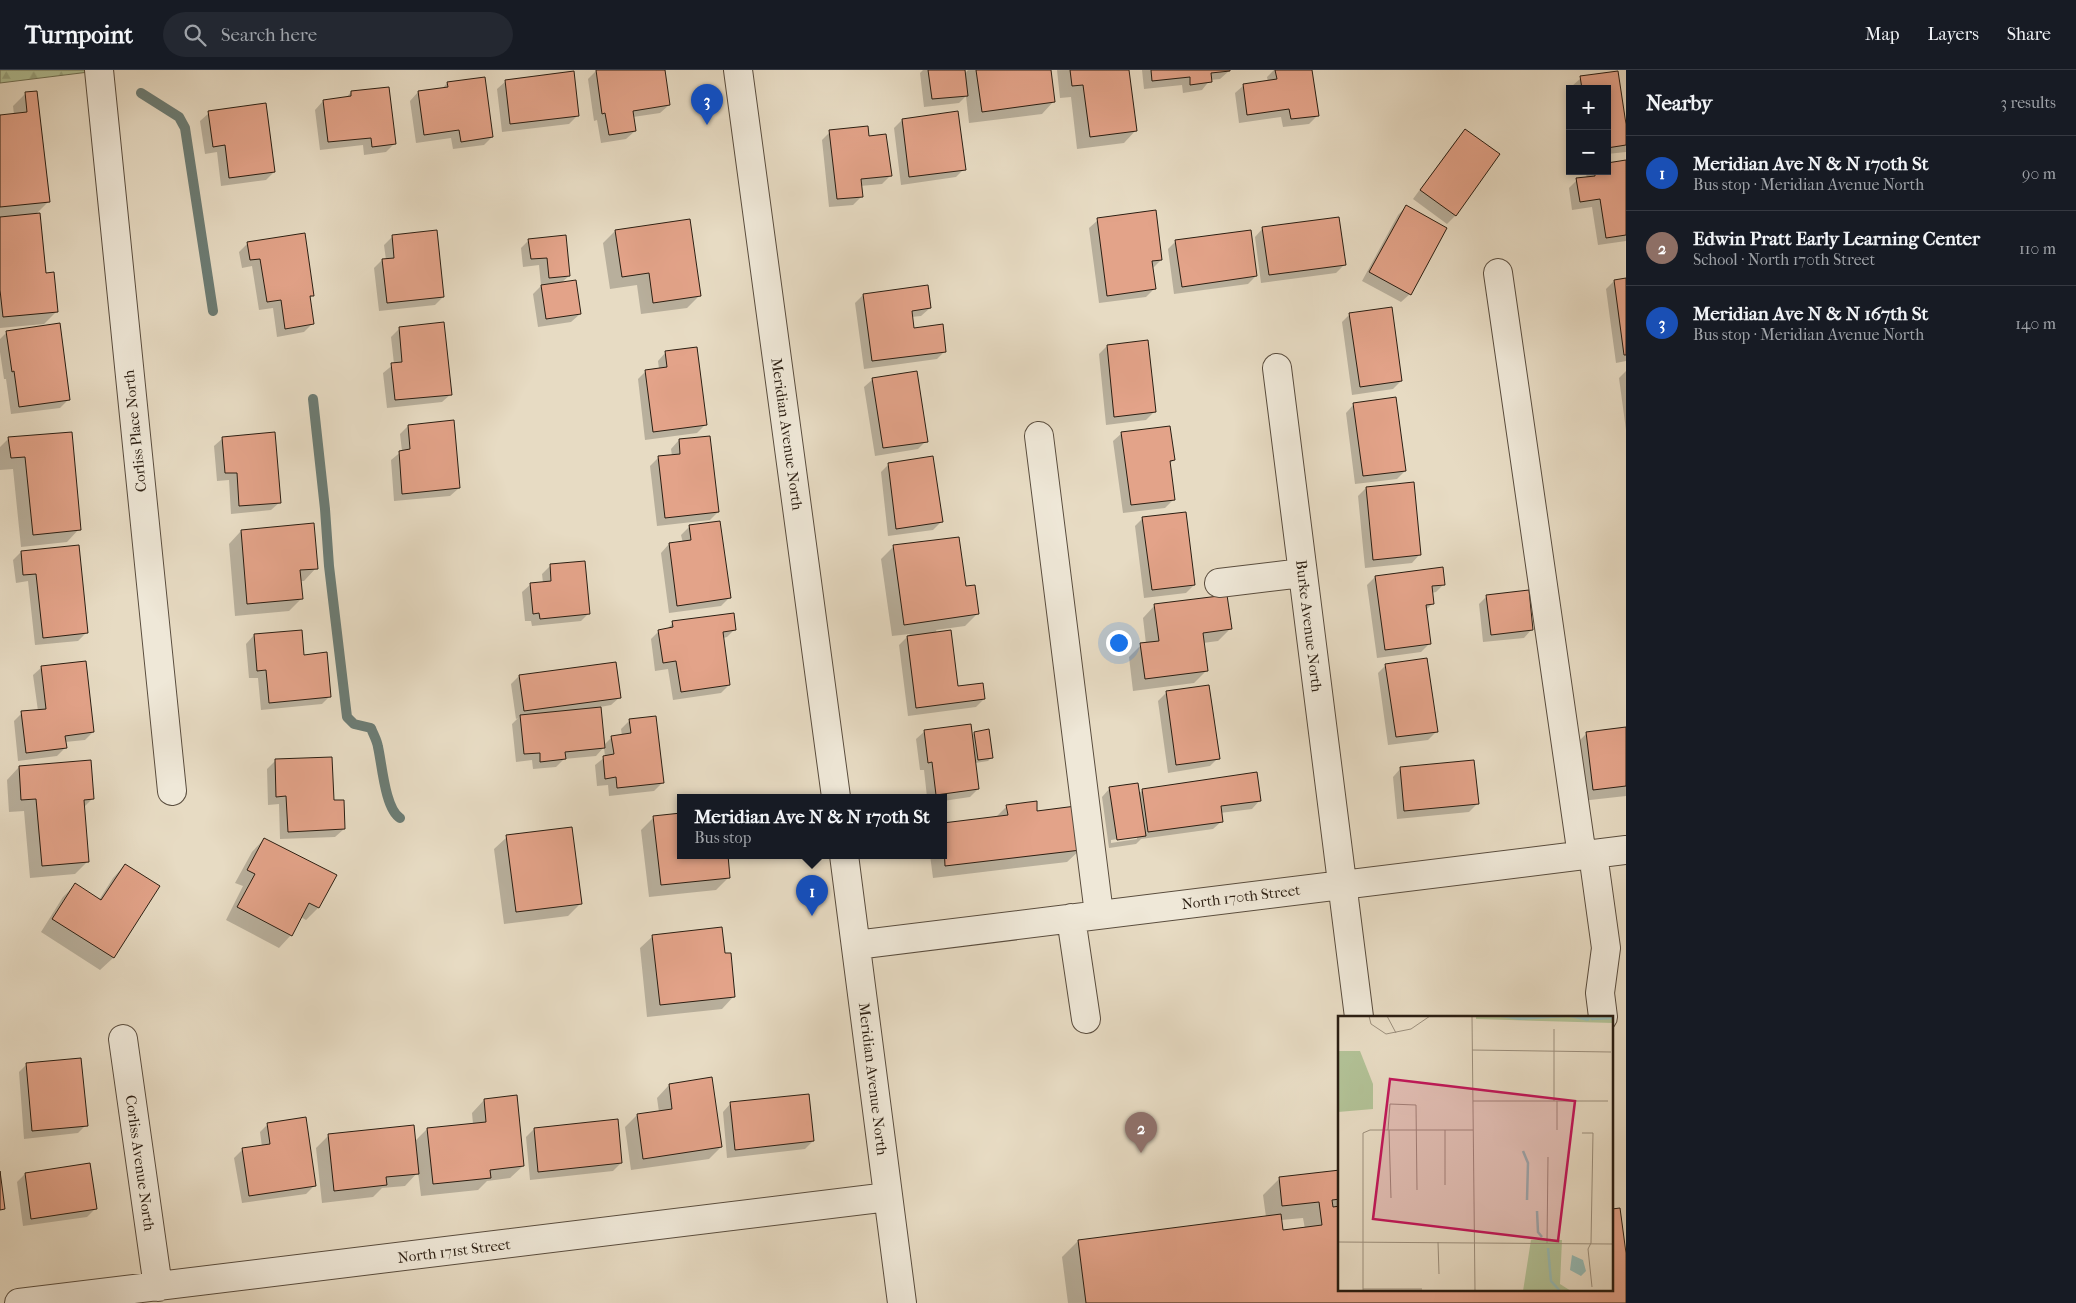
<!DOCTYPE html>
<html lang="en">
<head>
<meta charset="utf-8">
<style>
	body { margin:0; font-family:"IM FELL French Canon",serif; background:#242831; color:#f1f3f6 }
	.controls { position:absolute; right:15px; top:15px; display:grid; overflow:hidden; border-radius:0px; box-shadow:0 2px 8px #0003 }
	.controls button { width:45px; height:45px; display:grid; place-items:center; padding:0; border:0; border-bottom:1px solid #363941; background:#171b24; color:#f1f3f6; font:25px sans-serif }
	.you { position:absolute; left:1118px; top:572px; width:18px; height:18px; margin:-12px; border:4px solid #fff; border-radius:50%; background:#1a73e8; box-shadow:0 0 0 8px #1a73e833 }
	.badge { display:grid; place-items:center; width:32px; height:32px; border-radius:50%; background:#db2777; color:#fff; font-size:16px; font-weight:700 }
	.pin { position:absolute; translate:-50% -41px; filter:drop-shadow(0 1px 2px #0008) }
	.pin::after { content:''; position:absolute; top:26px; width:18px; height:15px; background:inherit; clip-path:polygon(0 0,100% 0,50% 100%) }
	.popup { position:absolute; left:677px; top:724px; width:270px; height:65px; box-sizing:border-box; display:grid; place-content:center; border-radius:0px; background:#171b24; filter:drop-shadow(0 1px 4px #0005); font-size:16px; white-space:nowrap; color:#9ea1a6 }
	.popup b { font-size:19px; color:#f1f3f6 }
	.popup::after { content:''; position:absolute; left:50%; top:100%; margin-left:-10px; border:10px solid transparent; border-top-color:#171b24 }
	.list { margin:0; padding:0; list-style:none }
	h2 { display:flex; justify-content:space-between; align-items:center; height:65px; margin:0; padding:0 20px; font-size:21px }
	h2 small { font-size:16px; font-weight:400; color:#9ea1a6 }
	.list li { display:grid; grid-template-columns:32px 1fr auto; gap:15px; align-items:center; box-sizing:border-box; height:75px; padding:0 20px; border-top:1px solid #363941 }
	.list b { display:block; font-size:19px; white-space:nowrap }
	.list p { margin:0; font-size:16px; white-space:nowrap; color:#9ea1a6 }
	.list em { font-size:16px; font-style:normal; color:#9ea1a6 }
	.icon { flex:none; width:28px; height:28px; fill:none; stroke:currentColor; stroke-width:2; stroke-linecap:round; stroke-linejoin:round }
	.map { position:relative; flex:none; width:1626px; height:1233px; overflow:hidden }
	header { display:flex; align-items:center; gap:30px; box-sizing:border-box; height:70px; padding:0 25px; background:#171b24; border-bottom:1px solid #363941 }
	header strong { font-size:24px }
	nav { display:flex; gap:28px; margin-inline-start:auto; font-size:18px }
	.search { width:350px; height:45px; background:#242831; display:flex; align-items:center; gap:12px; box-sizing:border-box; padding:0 18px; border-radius:28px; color:#9ea1a6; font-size:19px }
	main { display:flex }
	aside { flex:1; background:#171b24 }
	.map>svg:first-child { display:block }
</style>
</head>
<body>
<header>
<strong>Turnpoint</strong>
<div class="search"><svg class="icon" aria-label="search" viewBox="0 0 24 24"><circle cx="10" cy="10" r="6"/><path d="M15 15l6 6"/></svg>Search here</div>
<nav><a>Map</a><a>Layers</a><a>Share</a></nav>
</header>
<main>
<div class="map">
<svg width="1626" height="1233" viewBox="0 0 1626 1233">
	<defs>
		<pattern id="forest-firs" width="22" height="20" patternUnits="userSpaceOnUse" patternTransform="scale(1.25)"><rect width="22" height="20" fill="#b2c196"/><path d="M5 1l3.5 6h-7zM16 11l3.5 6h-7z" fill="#99a580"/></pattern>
	</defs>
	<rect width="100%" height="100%" fill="#e7dbc3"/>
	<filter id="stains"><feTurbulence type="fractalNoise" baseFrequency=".004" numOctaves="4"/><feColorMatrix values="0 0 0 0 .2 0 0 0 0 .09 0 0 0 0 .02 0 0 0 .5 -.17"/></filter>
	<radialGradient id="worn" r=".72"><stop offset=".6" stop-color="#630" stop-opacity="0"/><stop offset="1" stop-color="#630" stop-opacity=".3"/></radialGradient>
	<!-- forest -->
	<path fill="url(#forest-firs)" stroke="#6e7054" d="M0 0H105L0 13Z"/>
	<!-- shadow -->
	<path fill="#0003" fill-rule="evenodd" d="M601 0H663L669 35 660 43 633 47 635 61 626 69 601 73 597 50 594 51 588 9 596 1Z
		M923 0H964L965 4 968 0H1050L1054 31 1042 44 969 53 966 26 959 33 924 37 920 3Z
		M1057 0H1128L1136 60 1124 73 1077 79 1071 27 1060 28Z
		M1142 0H1228L1229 1 1220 9 1210 10 1202 20 1183 23 1182 15 1144 19Z
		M1274 0H1311L1318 45 1309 54 1283 57 1281 47 1239 53 1235 23 1244 15 1268 12 1267 7Z
		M1617 2 1626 56V82L1607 84V19H1573L1572 16 1581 8Z
		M506 11 578 45 569 54 502 62 497 19Z
		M447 13 492 67 484 75 453 79 451 68 416 73 410 31 418 22 442 19Z
		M351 22 394 74 386 82 364 85 363 75 320 80 315 40 323 31 345 29Z
		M25 24 49 131 35 145 44 205 57 241 44 254 0 258V47L14 45 13 36Z
		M209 43 274 102 266 110 221 116 217 82 205 84 200 51Z
		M902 50 964 99 956 107 901 115 894 58Z
		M1570 52V73L1568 74 1566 56Z
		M1465 60 1499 85 1455 146 1447 154 1413 129 1457 69Z
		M830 62 868 68 890 106 882 114 860 116 862 126 853 135 829 137 822 70Z
		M1626 91V171L1598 175 1592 137 1572 140 1569 118 1577 110 1587 108 1586 104 1589 101H1607Z
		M1406 137 1410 224 1401 232 1362 211 1398 145Z
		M1098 150 1161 190 1153 198 1154 219 1146 227 1099 233 1089 158Z
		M1263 158 1345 194 1336 203 1261 213 1255 167Z
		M615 161 700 225 687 238 641 244 637 215 610 219 603 173Z
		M393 166 443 227 435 235 379 241 374 198 382 190H386L384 175Z
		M529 170 569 206 561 213 580 244 571 252 538 257 533 224 541 216 539 195 523 197 521 178Z
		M1176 171 1256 206 1248 214 1174 224 1168 179Z
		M248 173 313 225 309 229 312 254 304 262 277 267 273 238 259 240 252 196 242 198 239 182Z
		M1626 209V291L1616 293 1606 219 1614 211Z
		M863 225 930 238 921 246 911 247 913 259 945 281 937 289 864 299 855 233Z
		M1350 244 1401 311 1393 319 1352 325 1342 252Z
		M399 259 451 324 442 332 387 338 383 303 394 294 391 267Z
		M7 262 68 330 60 338 11 344 6 309H4L0 282V269Z
		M1107 276 1154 342 1146 350 1106 355 1099 284Z
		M666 282 705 355 697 363 645 370 638 309 646 301 659 299 658 291Z
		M1626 301V360L1619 308Z
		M873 309 926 371 918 379 875 386 864 317Z
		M1354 334 1405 401 1397 409 1355 414 1346 343Z
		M408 356 459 418 450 426 394 431 391 390 402 381 400 364Z
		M70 363 79 459 67 472 21 477 13 399 0 400V377L9 368Z
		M1122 363 1174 390 1169 394 1174 429 1165 438 1123 443 1113 371Z
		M223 368 280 432 271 440 231 444 229 410 217 411 214 376Z
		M679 370 718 442 710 450 657 456 650 396 658 388 672 386 671 379Z
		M889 394 941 452 933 460 888 466 881 402Z
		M1366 418 1420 484 1412 493 1365 498 1358 426Z
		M1143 448 1194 515 1186 523 1144 528 1135 456Z
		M690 456 729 528 721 536 669 543 661 483 669 474 683 473 681 465Z
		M241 461 316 498 304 511H300L302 528 289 541 235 546 229 474Z
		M894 476 965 517 977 544 965 556 936 560 957 618 984 629 976 637 908 646 899 575 910 564 892 566 881 489Z
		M21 482 87 562 78 571 35 575 28 511 16 513 13 490Z
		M551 495 589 543 581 551 532 556 531 551H525L522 522 531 514 543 513 542 504Z
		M1375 507 1444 514 1436 522 1431 523 1433 533 1425 541 1430 573 1421 582 1377 588 1367 515Z
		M1487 526 1532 559 1524 568 1483 572 1479 534Z
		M1155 535 1230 559 1218 571 1203 573 1206 601 1194 613 1133 621 1129 587 1141 575 1146 574 1143 548Z
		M673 553 735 559 727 567 723 568 729 615 721 623 673 630 668 599 655 601 651 569 659 561 666 560Z
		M254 565 303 586 330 626 322 634 261 640 258 608H249L246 574Z
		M615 593 620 627 611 635 600 637 604 675 612 667 622 666 621 659 630 650 663 712 654 721 609 726 608 715 597 716 595 695 605 687 604 677 596 686 564 689 556 697 533 699 532 690 516 692 512 654 518 648 516 649 511 614 519 606Z
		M1386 595 1437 661 1428 670 1388 675 1378 603Z
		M42 597 93 662 85 670 65 672V678L57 686 18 691 14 651 22 643 38 641 33 605Z
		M1166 623 1218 688 1210 696 1168 703 1158 631Z
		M1626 659V726L1581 731 1574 676 1586 664Z
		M925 661 971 666 974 663 992 687 988 691 975 693 978 719 970 727 943 731V727H927L924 700H920L916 669Z
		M275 691 332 731 344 759 335 767 280 769 279 734 268 735 267 699Z
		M19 697 93 728 83 738 88 791 75 804 30 808 24 741 9 742 7 710Z
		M1401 698 1477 734 1469 742 1397 749 1393 707Z
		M1110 718 1138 724 1143 720 1260 730 1252 739 1220 743 1222 751 1213 759 1141 769 1136 774 1109 778 1102 727ZM1137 766V769L1111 773V770Z
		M1007 736 1080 780 1067 792 933 808 930 785H943V754L995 748Z
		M654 747 681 785H727L729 807 716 820 649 827 641 760Z
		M507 767 581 833 568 846 504 854 494 779Z
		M264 769 318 838 306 850 301 847 291 865 279 878 226 850 243 816 235 813 252 782Z
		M125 795 159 816 113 888 100 900 41 862 63 827 75 815 99 830 113 808Z
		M653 866 724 885 734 926 722 939 647 947 640 878Z
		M27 994 86 1055 78 1063 24 1069 19 1002Z
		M669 1015 721 1077 709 1089 631 1100 625 1057 637 1045 659 1042 657 1028Z
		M484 1030 523 1096 510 1108 487 1111 478 1120 421 1126 418 1102 405 1116 382 1118 373 1127 322 1133 316 1078 329 1065 414 1072 427 1059 473 1054 472 1043Z
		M731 1033 813 1071 805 1079 727 1088 723 1042Z
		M268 1054 315 1115 306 1124 242 1133 234 1088 243 1079 262 1077 260 1062Z
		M534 1059 621 1093 613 1101 530 1110 526 1067Z
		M1340 1101V1219H1612L1626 1193V1233H1068L1062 1187 1078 1171 1266 1147 1263 1125 1279 1109ZM1303 1148 1305 1159 1282 1161 1281 1150Z
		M25 1104 95 1139 87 1147 23 1156 17 1112Z"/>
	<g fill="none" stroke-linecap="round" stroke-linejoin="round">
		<!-- stream -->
		<path stroke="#6c7c74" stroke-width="10" d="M141 23 179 47 185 58 213 241
			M313 329 325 439 329 496 347 647 354 654 371 658C373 664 377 670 378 677 382 694 385 739 400 748"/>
	</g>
	<!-- building -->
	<path fill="#e3a389" stroke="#2b1e12" d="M596 0H665L670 35 633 41 636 61 609 65 605 43 602 44Z
		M928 0H965L968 26 932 29Z
		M976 0H1051L1055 32 982 42Z
		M1070 0H1129L1137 61 1090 67 1083 15 1072 16Z
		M1151 0H1230V1L1211 3 1212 12 1190 15V7L1152 11Z
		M1275 0H1312L1319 46 1291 49 1289 39 1247 45 1243 14 1277 9Z
		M574 1 579 46 510 54 505 10Z
		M1618 1 1626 54V75L1607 78V19H1582L1580 6Z
		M485 7 493 67 461 72 459 60 424 65 418 21 448 17 447 12Z
		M389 17 396 74 372 77 371 68 328 72 323 30 351 26V21Z
		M37 21 50 132 0 137V45L27 42 25 22Z
		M266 33 275 102 229 108 225 75 213 77 208 41Z
		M958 41 966 100 909 107 902 49Z
		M868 56 869 66 886 64 892 106 861 109 863 127 837 129 829 60Z
		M1465 59 1500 84 1456 146 1420 120Z
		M1626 90V165L1606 168 1600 129 1580 132 1576 108 1595 106V101H1607V93Z
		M1406 135 1447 158 1411 225 1369 202Z
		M1156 140 1162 190 1152 191 1156 219 1107 226 1097 148Z
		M40 143 46 203 54 202 58 242 3 247 0 220V147Z
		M1339 147 1346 195 1269 205 1262 157Z
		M690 149 701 226 653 233 649 203 622 207 615 160Z
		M437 160 444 227 387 233 382 189 394 188 392 165Z
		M1251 160 1257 206 1182 217 1175 170Z
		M305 163 314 226H310L314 254 285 259 281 230 267 232 260 189 250 190 247 172Z
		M566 165 570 206 549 208 547 188 531 189 528 169Z
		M1626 208V285H1624L1614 210Z
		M576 210 581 244 546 249 541 215Z
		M928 215 931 238 912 241 914 258 943 254 946 282 872 291 863 224Z
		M1392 237 1402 311 1360 317 1349 243Z
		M444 252 452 325 395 330 391 293 402 292 399 257Z
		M60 253 70 330 19 337 14 301 12 302 6 261Z
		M1148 270 1156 342 1114 347 1107 275Z
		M697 277 707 355 653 362 645 300 667 297 665 281Z
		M917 301 928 372 883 378 872 308Z
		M1396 327 1406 401 1363 406 1353 333Z
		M454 350 460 418 402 424 399 381 410 379 408 355Z
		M1170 356 1175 390 1170 391 1175 430 1131 435 1121 362Z
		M72 362 81 460 33 465 25 387 11 388 8 367Z
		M275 362 281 433 239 436 237 403H225L222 367Z
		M710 366 719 442 665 448 658 386 680 384 679 369Z
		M933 386 943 452 896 459 888 393Z
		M1414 412 1421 485 1373 490 1366 417Z
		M1186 442 1195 515 1152 520 1142 447Z
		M720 451 731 528 677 536 669 473 691 470 689 455Z
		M314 453 318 499 300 500 303 529 247 534 241 460Z
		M959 467 966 516 975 515 979 544 904 555 893 475Z
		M79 475 88 563 43 568 36 504 23 505 21 481Z
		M585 491 590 544 540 549 539 543 533 544 530 513 551 511 550 494Z
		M1443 497 1445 515 1432 516 1434 534 1426 535 1431 574 1385 580 1375 506Z
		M1529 520 1533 560 1491 565 1486 525Z
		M1227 525 1232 559 1203 563 1208 601 1145 609 1140 573 1159 571 1154 534Z
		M734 543 736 560 723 562 730 615 681 622 676 591 663 593 658 560 673 557 672 551Z
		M302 560 304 585 327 582 331 627 269 633 266 600 257 601 254 564Z
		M951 560 958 616 983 613 985 629 916 638 907 566Z
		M1427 588 1438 662 1396 667 1385 594Z
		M86 591 94 662 65 666 67 678 26 683 21 641 46 639 41 596Z
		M616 592 621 628 524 641 519 605Z
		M1209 615 1220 689 1176 695 1166 621Z
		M601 637 605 678 565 682 566 689 540 692V683L524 684 520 645Z
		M656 646 664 713 617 718 616 707 605 709 603 686 614 684 611 666 631 663 629 649Z
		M971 654 979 719 936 725 932 692 928 693 924 660Z
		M1626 657V716L1593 720 1586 662Z
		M989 659 993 688 978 690 974 662Z
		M332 687 334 730H344L345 759 288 762 286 726 276 727 275 689Z
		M91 690 94 729 84 730 89 792 42 796 36 729 21 730 19 696Z
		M1474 690 1479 734 1404 741 1400 697Z
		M1257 702 1261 731 1221 736 1223 752 1148 762 1142 719Z
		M1138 713 1146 766 1117 770 1109 717Z
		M1037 731V741L1076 736 1081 780 945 796 943 753 1008 745 1006 735Z
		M681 743V785H728L730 808 661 815 653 746Z
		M572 757 582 834 516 842 506 765Z
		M264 768 337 805 319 838 309 833 292 866 237 837 255 804 247 800Z
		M125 794 160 816 114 888 52 849 75 813 101 830Z
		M722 857 725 883H731L735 927 660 935 652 865Z
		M81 988 88 1056 32 1061 26 993Z
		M712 1007 722 1077 643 1089 637 1044 672 1039 669 1014Z
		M809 1024 814 1071 735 1080 730 1032Z
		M517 1025 524 1096 490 1100 491 1108 433 1114 427 1058 486 1052 484 1029Z
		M306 1047 316 1116 249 1126 242 1078 270 1074 267 1053Z
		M618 1049 622 1093 538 1102 534 1058Z
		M414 1055 419 1104 386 1107 387 1115 334 1121 328 1064Z
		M90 1093 97 1139 31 1149 25 1103Z
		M1340 1100V1129L1332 1130 1333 1137 1340 1136V1219H1612V1139L1620 1138 1626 1183V1233H1086L1078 1170 1281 1144 1283 1160 1322 1155 1319 1132 1282 1136 1279 1107Z
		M0 1101 5 1139 0 1140Z"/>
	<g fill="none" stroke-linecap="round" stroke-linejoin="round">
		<defs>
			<path id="minor" d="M99 0 172 721
				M738 0 836 727
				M1498 203 1582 786
				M1277 298 1359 947
				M1039 366 1099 844
				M1219 513 1302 503
				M1593 784 1606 878 1600 923 1603 947
				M844 785 902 1233
				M1071 848 1086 949
				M856 875 1626 780
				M123 969 158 1217
				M19 1233 888 1127"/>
		</defs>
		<!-- minor casing -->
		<use href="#minor" stroke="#5a4d3e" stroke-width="30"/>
		<!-- minor -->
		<use href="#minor" stroke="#efe8d8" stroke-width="28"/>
	</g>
	<g text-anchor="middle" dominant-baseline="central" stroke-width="4.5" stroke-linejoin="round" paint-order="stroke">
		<!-- street labels -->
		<g font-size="15" fill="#2b1e12" stroke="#efe8d8">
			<text transform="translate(135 361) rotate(-96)">Corliss Place North</text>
			<text transform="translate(787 364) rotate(82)">Meridian Avenue North</text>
			<text transform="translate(1309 556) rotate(83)">Burke Avenue North</text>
			<text transform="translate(1241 827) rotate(-7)">North 170th Street</text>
			<text transform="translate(873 1009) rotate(83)">Meridian Avenue North</text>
			<text transform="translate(140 1093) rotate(82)">Corliss Avenue North</text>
			<text transform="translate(454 1181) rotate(-7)">North 171st Street</text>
		</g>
	</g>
	<!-- overview -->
	<g transform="translate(1338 946)">
		<rect width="275" height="275" fill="#e7dbc3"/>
		<path d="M138 0H275V7L138 3Z" fill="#b2c196"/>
		<path d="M193 224H224L222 268 233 275H185Z" fill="#b2c196"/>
		<path d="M0 35H22L35 68V93L0 96Z" fill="#b2c196"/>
		<path d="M156 0H255L250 5 231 1 181 4ZM234 239 245 244 248 255 243 260 232 254Z" fill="#97bbb5"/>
		<path fill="none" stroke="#97bbb5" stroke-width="2.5" d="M253 3 275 2M185 135 190 147 189 184M199 195 200 216 204 221M210 232 213 265 222 275"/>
		<path fill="none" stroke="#9c8f7c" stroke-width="1" d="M31 0 33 8 48 18 73 13 92 0M49 0 58 17M134 0 137 275M134 34 273 36M135 85H270M216 85V13M219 85V114M50 114 52 88 78 89 79 174M51 114 53 182M107 114V169M244 117H255L253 227 250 233 254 271M0 226 275 228M100 226 101 258M209 227 210 141M25 273H84M25 275V117L32 114H135"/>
		<path fill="#c2185b" fill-opacity="0.15" stroke="#c2185b" stroke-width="2.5" d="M52 63 237 85 220 225 35 203Z"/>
		<rect width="275" height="275" fill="none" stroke="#2b1e12" stroke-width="2.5"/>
	</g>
	<rect width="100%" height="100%" filter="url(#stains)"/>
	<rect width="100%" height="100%" fill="url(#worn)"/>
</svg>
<div class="controls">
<button>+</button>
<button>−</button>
</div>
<div class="you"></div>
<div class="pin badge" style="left:812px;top:846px;background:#1a4fb4">1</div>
<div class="popup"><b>Meridian Ave N &amp; N 170th St</b>Bus stop</div>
<div class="pin badge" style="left:1141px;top:1083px;background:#8d6e63">2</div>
<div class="pin badge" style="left:707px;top:55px;background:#1a4fb4">3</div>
</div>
<aside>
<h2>Nearby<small>3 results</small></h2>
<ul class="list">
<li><span class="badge" style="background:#1a4fb4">1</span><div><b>Meridian Ave N &amp; N 170th St</b><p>Bus stop · Meridian Avenue North</p></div><em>90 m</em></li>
<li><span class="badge" style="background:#8d6e63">2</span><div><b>Edwin Pratt Early Learning Center</b><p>School · North 170th Street</p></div><em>110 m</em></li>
<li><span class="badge" style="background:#1a4fb4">3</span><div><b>Meridian Ave N &amp; N 167th St</b><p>Bus stop · Meridian Avenue North</p></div><em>140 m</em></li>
</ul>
</aside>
</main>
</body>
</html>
